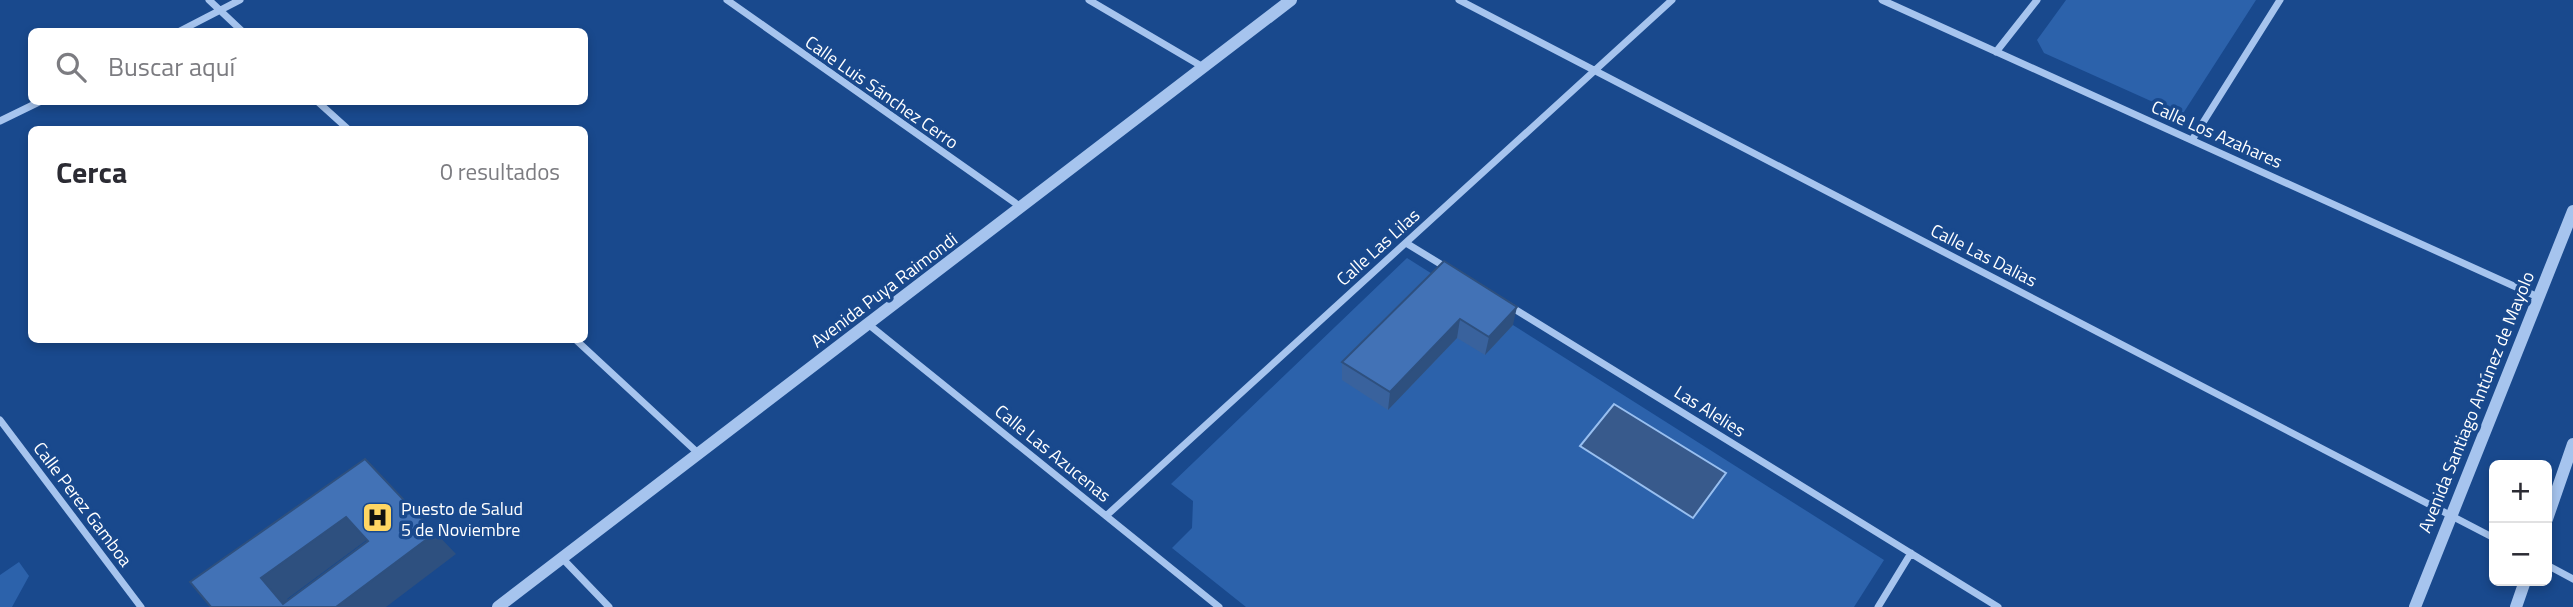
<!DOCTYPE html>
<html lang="es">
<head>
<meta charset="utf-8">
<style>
	body { margin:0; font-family:"Titillium Web",sans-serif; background:#f2f2f3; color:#2b2b33 }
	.controls { position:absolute; right:21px; bottom:21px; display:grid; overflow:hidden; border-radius:10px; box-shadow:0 4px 10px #0003 }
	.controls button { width:63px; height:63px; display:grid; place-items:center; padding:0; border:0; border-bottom:2px solid #e1e1e2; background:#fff; color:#2b2b33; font:35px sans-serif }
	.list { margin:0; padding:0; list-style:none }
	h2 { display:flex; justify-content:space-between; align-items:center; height:91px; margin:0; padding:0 28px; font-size:30px }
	h2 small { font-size:23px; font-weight:400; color:#7c7c81 }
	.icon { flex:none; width:38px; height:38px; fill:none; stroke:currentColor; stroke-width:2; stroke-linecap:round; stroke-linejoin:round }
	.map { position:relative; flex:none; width:2573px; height:607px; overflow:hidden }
	.search { position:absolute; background:#fff; box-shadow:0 4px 10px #0003; left:28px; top:28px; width:560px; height:77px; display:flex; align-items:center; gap:18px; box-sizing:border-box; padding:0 24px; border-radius:10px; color:#7c7c81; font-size:26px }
	.panel { position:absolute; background:#fff; box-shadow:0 4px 10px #0003; left:28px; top:126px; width:560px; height:217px; border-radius:10px }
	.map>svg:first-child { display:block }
</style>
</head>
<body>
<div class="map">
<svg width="2573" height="607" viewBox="0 0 2573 607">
	<rect width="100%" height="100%" fill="#19498d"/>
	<!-- green -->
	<path fill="#2c62ab" d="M2066 0H2256L2182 115 2044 53 2037 40Z
		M1407 258 1884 560 1854 607H1246L1172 548 1192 528 1193 501 1171 484Z
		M19 562 29 576 12 607H0V575Z"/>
	<!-- water -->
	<path fill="#385a8c" stroke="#98bff0" stroke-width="2" d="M1614 404 1726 473 1693 518 1580 446Z"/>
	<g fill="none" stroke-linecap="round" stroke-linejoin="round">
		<!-- minor -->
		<path stroke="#a6c4ee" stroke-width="7" d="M209 0 243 32
			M727 0 1021 207
			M1089 0 1203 67
			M1459 0 2494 538
			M1882 0 2538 297
			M178 32 240 0
			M1996 52 2037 0
			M318 102 349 130
			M0 121 39 102
			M2192 140 2280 0
			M1406 243 1447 268
			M1508 305 1998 607
			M868 324 1219 607
			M576 340 699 454
			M0 420 141 607
			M1106 516 1672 0
			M562 558 609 607
			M2547 565 2573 579
			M1878 607 1911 553"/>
		<!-- tertiary -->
		<path stroke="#a6c4ee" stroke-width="12" d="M2547 519 2573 444
			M498 607 1291 0
			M2415 607 2573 211
			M2516 607 2525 581"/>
	</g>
	<!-- wall -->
	<path fill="#39629d" d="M1444 261 1513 325 1485 355 1457 338 1388 410 1342 380V362Z"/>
	<!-- shaded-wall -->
	<path fill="#2e507f" d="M1517 307 1513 325 1485 355 1489 337Z
		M1460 319 1457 338 1388 410 1390 392Z
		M365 459 456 554 386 607H336L435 533Z
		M346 517 368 539 287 599 294 607 283 604 261 578Z"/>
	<!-- building -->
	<path fill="#4272b6" stroke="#2e507f" stroke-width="2" fill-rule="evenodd" d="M1444 261 1517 307 1489 337 1460 319 1390 392 1342 362Z
		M365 459 435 533 336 607H211L190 582ZM346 517 368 541 283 604 261 578Z"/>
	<!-- icons -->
	<defs>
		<symbol id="hospital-square" viewBox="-11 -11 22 22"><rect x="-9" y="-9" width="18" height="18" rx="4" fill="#ffd663" stroke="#19498d"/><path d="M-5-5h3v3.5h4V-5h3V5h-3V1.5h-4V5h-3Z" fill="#111"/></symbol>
	</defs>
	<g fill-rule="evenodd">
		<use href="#hospital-square" x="360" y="500" width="35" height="35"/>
	</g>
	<g text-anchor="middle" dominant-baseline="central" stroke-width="7" stroke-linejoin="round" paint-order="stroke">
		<!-- street labels -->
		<g font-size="18" fill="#fff" stroke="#19498d">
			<text transform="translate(882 92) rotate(35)">Calle Luis Sánchez Cerro</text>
			<text transform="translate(2217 134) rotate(24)">Calle Los Azahares</text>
			<text transform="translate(1378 247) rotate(-42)">Calle Las Lilas</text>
			<text transform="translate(1984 255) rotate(27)">Calle Las Dalias</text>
			<text transform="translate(884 290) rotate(-37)">Avenida Puya Raimondi</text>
			<text transform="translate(2476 402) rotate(-68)">Avenida Santiago Antúnez de Mayolo</text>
			<text transform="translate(1710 411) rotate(32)">Las Alelies</text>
			<text transform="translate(1053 453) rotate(39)">Calle Las Azucenas</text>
			<text transform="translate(83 504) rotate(53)">Calle Perez Gamboa</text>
		</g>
		<!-- poi labels -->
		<g font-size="18" fill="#fff" stroke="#19498d" text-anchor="start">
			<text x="401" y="508">Puesto de Salud<tspan x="401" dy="21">5 de Noviembre</tspan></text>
		</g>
	</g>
</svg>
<div class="controls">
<button>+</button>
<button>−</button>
</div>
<div class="search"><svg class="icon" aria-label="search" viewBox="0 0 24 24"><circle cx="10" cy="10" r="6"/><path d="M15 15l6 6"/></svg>Buscar aquí</div>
<section class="panel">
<h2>Cerca<small>0 resultados</small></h2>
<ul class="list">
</ul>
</section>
</div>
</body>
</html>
